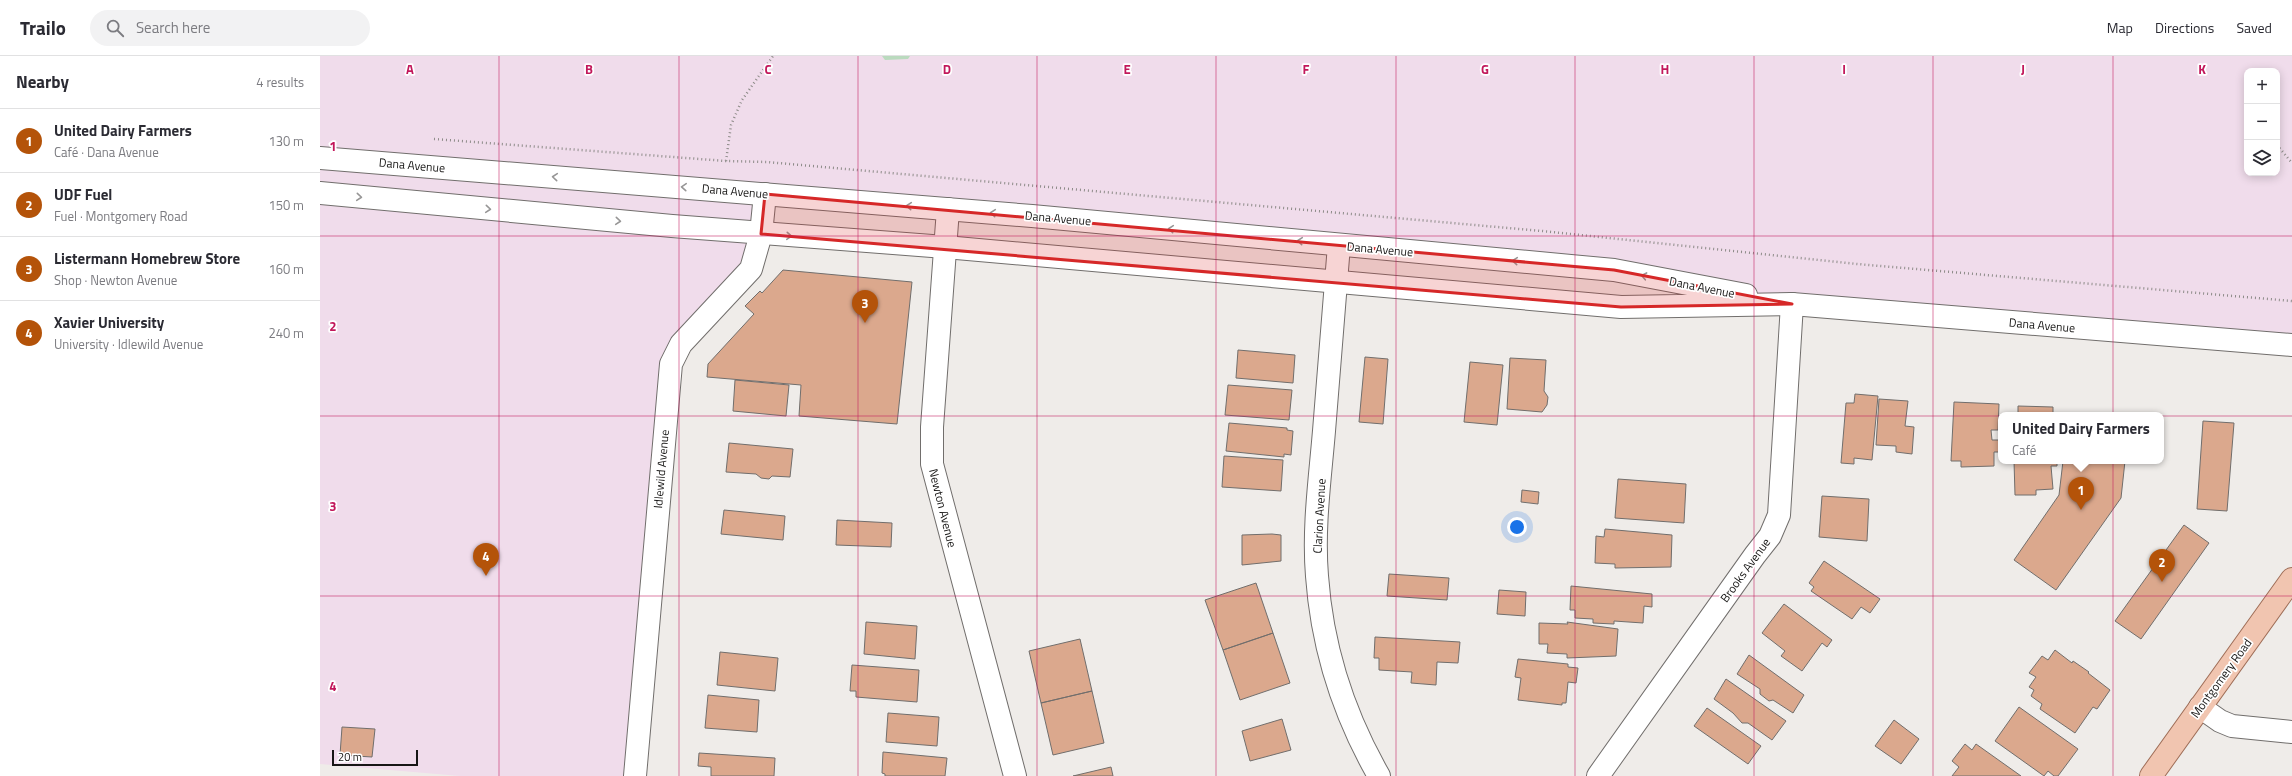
<!DOCTYPE html>
<html lang="en">
<head>
<meta charset="utf-8">
<style>
	body { margin:0; font-family:"Titillium Web",sans-serif; background:#f2f2f3; color:#2b2b33 }
	.controls { position:absolute; right:12px; top:12px; display:grid; overflow:hidden; border-radius:8px; box-shadow:0 2px 10px #0003 }
	.controls button { width:36px; height:36px; display:grid; place-items:center; padding:0; border:0; border-bottom:1px solid #e1e1e2; background:#fff; color:#2b2b33; font:20px sans-serif }
	.scale { position:absolute; left:12px; bottom:10px; width:86px; box-sizing:border-box; padding-left:4px; border:2px solid #171615; border-top:0; font-size:11px; line-height:14px; white-space:nowrap; color:#171615; -webkit-text-stroke:3px #fff; paint-order:stroke }
	.you { position:absolute; left:1197px; top:471px; width:14px; height:14px; margin:-10px; border:3px solid #fff; border-radius:50%; background:#1a73e8; box-shadow:0 0 0 6px #1a73e833 }
	.badge { display:grid; place-items:center; width:26px; height:26px; border-radius:50%; background:#b45309; color:#fff; font-size:13px; font-weight:700 }
	.pin { position:absolute; translate:-50% -33px; filter:drop-shadow(0 1px 2px #0008) }
	.pin::after { content:''; position:absolute; top:21px; width:14px; height:12px; background:inherit; clip-path:polygon(0 0,100% 0,50% 100%) }
	.popup { position:absolute; left:1678px; top:356px; width:166px; height:52px; box-sizing:border-box; display:grid; place-content:center; border-radius:8px; background:#fff; filter:drop-shadow(0 1px 3px #0005); font-size:13px; white-space:nowrap; color:#7c7c81 }
	.popup b { font-size:15px; color:#2b2b33 }
	.popup::after { content:''; position:absolute; left:50%; top:100%; margin-left:-8px; border:8px solid transparent; border-top-color:#fff }
	.list { margin:0; padding:0; list-style:none }
	h2 { display:flex; justify-content:space-between; align-items:center; height:52px; margin:0; padding:0 16px; font-size:17px }
	h2 small { font-size:13px; font-weight:400; color:#7c7c81 }
	.list li { display:grid; grid-template-columns:26px 1fr auto; gap:12px; align-items:center; box-sizing:border-box; height:64px; padding:0 16px; border-top:1px solid #e1e1e2 }
	.list b { display:block; font-size:15px; white-space:nowrap }
	.list p { margin:0; font-size:13px; white-space:nowrap; color:#7c7c81 }
	.list em { font-size:13px; font-style:normal; color:#7c7c81 }
	.icon { flex:none; width:22px; height:22px; fill:none; stroke:currentColor; stroke-width:2; stroke-linecap:round; stroke-linejoin:round }
	.map { position:relative; flex:none; width:1972px; height:720px; overflow:hidden }
	header { display:flex; align-items:center; gap:24px; box-sizing:border-box; height:56px; padding:0 20px; background:#fff; border-bottom:1px solid #e1e1e2 }
	header strong { font-size:19px }
	nav { display:flex; gap:22px; margin-inline-start:auto; font-size:14px }
	.search { width:280px; height:36px; background:#f2f2f3; display:flex; align-items:center; gap:10px; box-sizing:border-box; padding:0 14px; border-radius:22px; color:#7c7c81; font-size:15px }
	main { display:flex }
	aside { flex:1; background:#fff }
	.map>svg:first-child { display:block }
</style>
</head>
<body>
<header>
<strong>Trailo</strong>
<div class="search"><svg class="icon" aria-label="search" viewBox="0 0 24 24"><circle cx="10" cy="10" r="6"/><path d="M15 15l6 6"/></svg>Search here</div>
<nav><a>Map</a><a>Directions</a><a>Saved</a></nav>
</header>
<main>
<aside>
<h2>Nearby<small>4 results</small></h2>
<ul class="list">
<li><span class="badge">1</span><div><b>United Dairy Farmers</b><p>Café · Dana Avenue</p></div><em>130 m</em></li>
<li><span class="badge">2</span><div><b>UDF Fuel</b><p>Fuel · Montgomery Road</p></div><em>150 m</em></li>
<li><span class="badge">3</span><div><b>Listermann Homebrew Store</b><p>Shop · Newton Avenue</p></div><em>160 m</em></li>
<li><span class="badge">4</span><div><b>Xavier University</b><p>University · Idlewild Avenue</p></div><em>240 m</em></li>
</ul>
</aside>
<div class="map">
<svg width="1972" height="720" viewBox="0 0 1972 720">
	<rect width="100%" height="100%" fill="#efece9"/>
	<!-- education -->
	<path fill="#f0dceb" fill-rule="evenodd" d="M0 0H1972V290L1472 248 1293 214 445 138 438 194 361 288 315 720H140L0 708ZM1927 15H1957V117H1927Z"/>
	<!-- green -->
	<path fill="#badabe" d="M562 0H590L588 3 565 4Z"/>
	<!-- building -->
	<path fill="#dba88d" stroke="#716e6c" d="M463 214 592 226 577 368 479 360 481 329 387 321 388 308 434 258 425 250 440 235 442 237Z
		M918 294 975 299 973 327 916 322Z
		M1045 301 1068 303 1063 368 1039 366Z
		M1190 302 1226 304 1224 335 1228 341 1227 349 1222 356 1187 353Z
		M1150 306 1183 309 1177 369 1144 366Z
		M415 324 469 329 466 360 413 355Z
		M908 329 972 334 969 364 905 359Z
		M1535 338 1558 340 1552 404 1534 402V408L1521 407 1526 347H1534Z
		M1559 343 1588 345 1585 370 1594 371 1592 398 1576 396V390L1556 389Z
		M1634 346 1679 348 1678 374H1671L1672 384H1679V396H1674V410L1641 411V405H1631Z
		M1698 350 1733 351V359H1698Z
		M1883 365 1914 367 1907 455 1877 453Z
		M909 367 967 372V374L973 375 971 399 964 398V401L906 395Z
		M409 387 473 393 470 421 452 420 449 423 441 422 436 418 406 416Z
		M904 400 963 404 961 435 902 431Z
		M1694 405H1737V410H1731L1733 433 1716 434V439H1695Z
		M1743 405H1805L1801 442 1736 534 1694 504 1739 439Z
		M1298 423 1366 428 1364 467 1295 462Z
		M1202 434 1219 436 1218 448 1201 446Z
		M1502 440 1549 443 1547 485 1499 481Z
		M404 454 465 460 463 484 401 478Z
		M517 464 572 467 571 491 516 489Z
		M1864 469 1889 487 1821 583 1795 565Z
		M1285 473 1352 479 1351 511 1295 512V508L1275 507 1276 480 1284 481Z
		M952 478 961 479V505L922 509V479Z
		M1504 505 1560 543 1550 557 1541 551 1532 563 1491 535 1494 531 1489 527Z
		M1069 518 1129 522 1127 544 1067 540Z
		M936 527 953 577 903 594 885 544Z
		M1251 530 1332 538V551L1324 550 1323 567 1294 565V568L1273 567V563L1255 562V554H1250Z
		M1179 534 1206 536 1205 560 1177 558Z
		M1464 548 1512 584 1507 591 1502 587 1482 615 1461 600 1465 595 1442 577Z
		M546 566 597 570 595 603 544 598Z
		M1247 566 1298 573 1296 600 1247 602V598L1227 597 1228 588H1219V567L1248 568Z
		M953 577 970 627 920 644 903 594Z
		M1055 581 1140 586 1138 607 1117 606 1116 629 1091 627 1092 616 1059 614V602H1054Z
		M760 583 772 635 721 647 709 595Z
		M1735 594 1752 607 1753 605 1769 616 1768 617 1790 634 1777 653 1773 651 1755 677 1720 653 1722 648 1711 640 1714 634 1709 631 1716 621 1709 617 1722 600 1728 604Z
		M400 596 458 602 455 635 397 629Z
		M1429 599 1484 639 1473 657 1453 644 1449 645 1440 638V633L1417 618Z
		M1198 603 1248 608V611L1258 612 1256 627 1248 626 1246 647H1242V649L1198 644 1201 622 1195 621Z
		M532 609 599 614 597 646 536 641V635H530Z
		M1406 623 1466 665 1452 684 1428 667H1422L1413 657 1394 643Z
		M772 635 784 687 733 699 721 647Z
		M388 639 439 644 437 676 385 672Z
		M1699 651 1758 693 1738 720H1734L1728 715 1724 720 1675 685Z
		M1387 652 1441 690 1428 708 1374 670Z
		M568 657 619 661 617 690 566 686Z
		M962 663 971 694 930 705 922 675Z
		M1574 664 1599 683 1581 708 1555 690Z
		M22 671 55 673 52 701 20 699Z
		M1645 688 1652 694 1656 688 1701 720H1632L1639 711 1632 705Z
		M563 696 627 702 625 720H565V718L562 717Z
		M379 697 455 702 454 720H391V711L378 710Z
		M791 711 793 720H753Z"/>
	<g fill="none" stroke-linecap="round" stroke-linejoin="round">
		<defs>
			<path id="minor" d="M628 153 612 371V408L695 720
				M1019 189C1014 251 1009 313 1004 375 1000 423 993 472 997 520 1002 590 1024 659 1059 720
				M1880 651 1900 665 1912 670 1972 676
				M315 720 351 308 361 288 431 213 441 178 445 138
				M1278 720 1435 499 1450 480 1459 459 1472 248"/>
			<path id="tertiary" d="M0 102 712 160 1294 214 1426 239
				M0 137 352 170 625 191 1301 251 1472 248 1972 289"/>
			<path id="primary" d="M1831 720 1972 523"/>
		</defs>
		<!-- minor casing -->
		<use href="#minor" stroke="#716e6c" stroke-width="24"/>
		<!-- tertiary casing -->
		<use href="#tertiary" stroke="#716e6c" stroke-width="24"/>
		<!-- primary casing -->
		<use href="#primary" stroke="#9f6e58" stroke-width="24"/>
		<!-- path -->
		<path stroke="#8d8b88" stroke-width="2.5" stroke-dasharray="1 3" stroke-linecap="butt" d="M114 83 406 105 447 106 1222 175 1537 208 1972 245
			M1957 89 1972 107
			M406 105 411 69 422 44 453 0"/>
		<!-- minor -->
		<use href="#minor" stroke="#fff" stroke-width="22"/>
		<!-- tertiary -->
		<use href="#tertiary" stroke="#fff" stroke-width="22"/>
		<!-- primary -->
		<use href="#primary" stroke="#f1c5b0" stroke-width="22"/>
	</g>
	<!-- one-way arrows -->
	<defs><path id="oneway-chevron" d="M-2-3.5L2.5 0L-2 3.5" fill="none" stroke-width="1.6" stroke-linecap="round" stroke-linejoin="round"/></defs>
	<g stroke="#979696">
		<use href="#oneway-chevron" transform="translate(235 121) rotate(-175)"/>
		<use href="#oneway-chevron" transform="translate(364 131) rotate(-176)"/>
		<use href="#oneway-chevron" transform="translate(39 141) rotate(5)"/>
		<use href="#oneway-chevron" transform="translate(589 150) rotate(-175)"/>
		<use href="#oneway-chevron" transform="translate(168 153) rotate(5)"/>
		<use href="#oneway-chevron" transform="translate(673 157) rotate(-175)"/>
		<use href="#oneway-chevron" transform="translate(298 165) rotate(5)"/>
		<use href="#oneway-chevron" transform="translate(851 173) rotate(-175)"/>
		<use href="#oneway-chevron" transform="translate(469 180) rotate(4)"/>
		<use href="#oneway-chevron" transform="translate(980 185) rotate(-175)"/>
		<use href="#oneway-chevron" transform="translate(1195 205) rotate(-175)"/>
		<use href="#oneway-chevron" transform="translate(1324 220) rotate(-169)"/>
	</g>
	<!-- marked area -->
	<path fill="#d62828" fill-opacity="0.2" stroke="#d62828" stroke-width="3" stroke-linejoin="round" d="M445 138 1294 214 1472 248 1301 251 441 178Z"/>
	<!-- grid -->
	<path fill="none" stroke="#c2185b" stroke-width="1" stroke-opacity="0.55" d="M179 0V720M359 0V720M538 0V720M717 0V720M896 0V720M1076 0V720M1255 0V720M1434 0V720M1613 0V720M1793 0V720M0 180H1972M0 360H1972M0 540H1972"/>
	<g text-anchor="middle" dominant-baseline="central" stroke-width="3.5" stroke-linejoin="round" paint-order="stroke">
		<!-- street labels -->
		<g font-size="12" fill="#171615" stroke="#fff">
			<text transform="translate(92 109) rotate(5)">Dana Avenue</text>
			<text transform="translate(415 135) rotate(5)">Dana Avenue</text>
			<text transform="translate(738 162) rotate(5)">Dana Avenue</text>
			<text transform="translate(1060 193) rotate(5)">Dana Avenue</text>
			<text transform="translate(1382 231) rotate(11)">Dana Avenue</text>
			<text transform="translate(1722 269) rotate(5)">Dana Avenue</text>
			<text transform="translate(341 413) rotate(-85)">Idlewild Avenue</text>
			<text transform="translate(623 452) rotate(76)">Newton Avenue</text>
			<text transform="translate(999 460) rotate(-87)">Clarion Avenue</text>
			<text transform="translate(1425 514) rotate(-54)">Brooks Avenue</text>
			<text transform="translate(1901 622) rotate(-54)">Montgomery Road</text>
		</g>
	</g>
	<g font-size="13" text-anchor="middle" font-weight="bold" fill="#c2185b" stroke="#fff" stroke-width="3.5" stroke-linejoin="round" paint-order="stroke">
		<text x="90" y="18">A</text>
		<text x="269" y="18">B</text>
		<text x="448" y="18">C</text>
		<text x="627" y="18">D</text>
		<text x="807" y="18">E</text>
		<text x="986" y="18">F</text>
		<text x="1165" y="18">G</text>
		<text x="1345" y="18">H</text>
		<text x="1524" y="18">I</text>
		<text x="1703" y="18">J</text>
		<text x="1882" y="18">K</text>
		<text x="13" y="95">1</text>
		<text x="13" y="275">2</text>
		<text x="13" y="455">3</text>
		<text x="13" y="635">4</text>
	</g>
</svg>
<div class="controls">
<button>+</button>
<button>−</button>
<button><svg class="icon" aria-label="layers" viewBox="0 0 24 24"><path d="M12 4l9 5-9 5-9-5zM3 14l9 5 9-5"/></svg></button>
</div>
<div class="scale">20 m</div>
<div class="you"></div>
<div class="pin badge" style="left:1761px;top:454px">1</div>
<div class="popup"><b>United Dairy Farmers</b>Café</div>
<div class="pin badge" style="left:1842px;top:526px">2</div>
<div class="pin badge" style="left:545px;top:267px">3</div>
<div class="pin badge" style="left:166px;top:520px">4</div>
</div>
</main>
</body>
</html>
